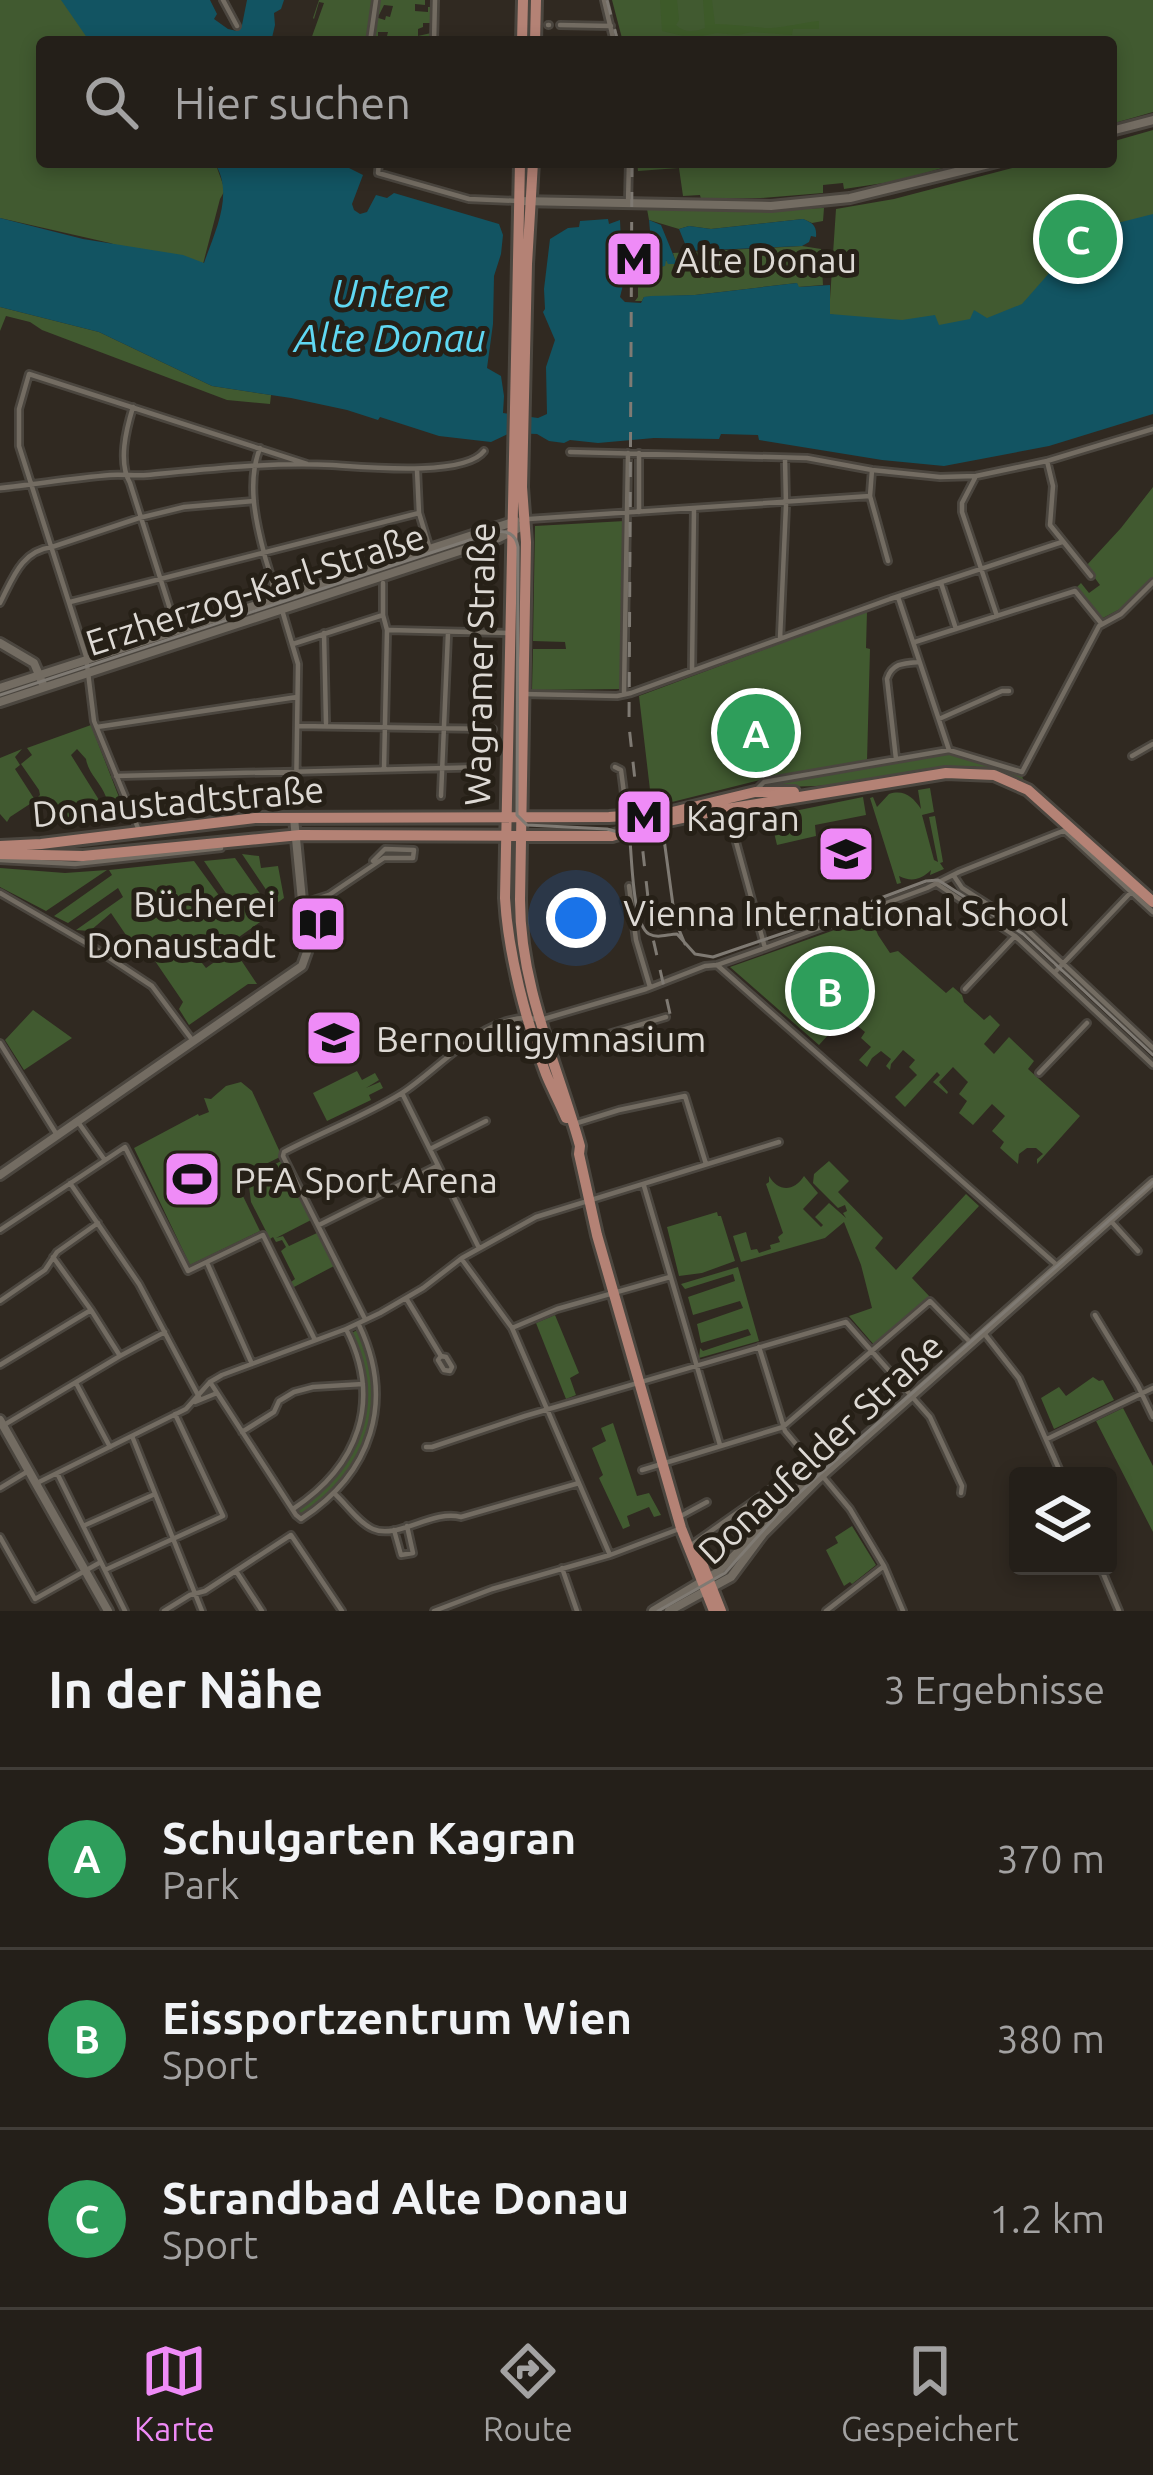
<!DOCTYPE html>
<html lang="de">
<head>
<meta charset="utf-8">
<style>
	body { margin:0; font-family:Ubuntu,sans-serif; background:#2c2722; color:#f1f3f6 }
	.controls { position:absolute; right:36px; bottom:36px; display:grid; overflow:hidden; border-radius:12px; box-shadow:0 6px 18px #0003 }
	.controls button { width:108px; height:108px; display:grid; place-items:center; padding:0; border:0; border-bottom:3px solid #413d38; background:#241f19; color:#f1f3f6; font:60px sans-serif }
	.you { position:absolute; left:576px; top:918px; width:42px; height:42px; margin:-30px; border:9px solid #fff; border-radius:50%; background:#1a73e8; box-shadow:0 0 0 18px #1a73e833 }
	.badge { display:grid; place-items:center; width:78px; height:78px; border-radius:50%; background:#ef8bf7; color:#fff; font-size:39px; font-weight:700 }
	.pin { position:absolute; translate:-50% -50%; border:6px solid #fff; box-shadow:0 3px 12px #0006 }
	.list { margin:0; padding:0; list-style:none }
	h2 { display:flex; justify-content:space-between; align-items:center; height:156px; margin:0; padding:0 48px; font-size:51px }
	h2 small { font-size:39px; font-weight:400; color:#a3a2a2 }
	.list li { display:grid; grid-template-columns:78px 1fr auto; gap:36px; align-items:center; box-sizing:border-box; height:180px; padding:0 48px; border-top:3px solid #413d38 }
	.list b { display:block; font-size:45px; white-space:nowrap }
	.list p { margin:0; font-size:39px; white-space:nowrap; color:#a3a2a2 }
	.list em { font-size:39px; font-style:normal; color:#a3a2a2 }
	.icon { flex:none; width:66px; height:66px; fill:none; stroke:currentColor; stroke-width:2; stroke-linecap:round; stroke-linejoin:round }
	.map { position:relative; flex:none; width:1153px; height:1611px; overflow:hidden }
	.search { position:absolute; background:#241f19; box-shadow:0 6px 18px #0003; left:36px; right:36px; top:36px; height:132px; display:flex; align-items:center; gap:30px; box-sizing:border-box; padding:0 42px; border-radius:12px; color:#a3a2a2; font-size:45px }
	.sheet { height:696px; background:#241f19 }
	nav { display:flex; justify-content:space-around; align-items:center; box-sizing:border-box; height:168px; border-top:3px solid #413d38; background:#241f19; font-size:33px; color:#a3a2a2 }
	nav a { display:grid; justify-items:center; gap:6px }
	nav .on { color:#ef8bf7 }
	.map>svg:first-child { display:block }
</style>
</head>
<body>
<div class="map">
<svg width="1153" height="1611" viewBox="0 0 1153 1611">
	<rect width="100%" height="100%" fill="#302921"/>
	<!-- green -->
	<path fill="#415a30" d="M0 0H122L151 42H42V162H217L216 165 225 190 220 199 203 264 196 269 173 264 110 243 0 218Z
		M319 0H373L367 42H310L324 3 319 2 314 19 313 18Z
		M378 0H425V5L415 4V11L428 12V7H432L431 23H423V27L418 29V36L431 33 432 42H389L386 40 388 32H378V37L372 36 375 17 385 20 386 16 390 17 393 6 384 5 379 15 375 14Z
		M612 0H1153V112L1111 124V42H623Z
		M1153 130V319L1029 354 829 314 836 209 894 199 1035 162H1111V142Z
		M637 162H952L953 165 897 181 844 189 843 183 823 185V193L761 198 701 199 700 195 683 196 679 168 638 171Z
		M824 208 823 221 812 223 803 219 711 229 689 226 679 229 649 220 647 209 722 211Z
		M802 246 821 249 823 285 798 287 797 283 695 295 644 297 642 301H635L638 297V266L645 269 664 266V260L676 264 673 253Z
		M0 307 99 332 212 386 271 395 270 404 227 400 42 330 30 322 6 316 0 331Z
		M1153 487V578L1122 608 1103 618 1100 617 1076 588 1081 583 1089 593 1100 585 1086 566 1121 528Z
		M625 521 622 689 532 690 533 649H566L565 642 533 641 535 526Z
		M867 611 866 648 870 649 867 761 768 778 652 807 639 696Z
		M91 725 129 823 121 821 117 810 109 802 103 806 100 801 106 797C101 783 88 773 86 759L77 749 71 755 99 800 93 802 80 814 78 813 69 822 61 812 53 809 50 801 42 806 36 800 10 817 7 822 0 814V758L22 749 15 757 20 765 15 769 35 800 40 795 39 790 21 764 32 755 27 748Z
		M949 752 1021 774 1024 781C964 749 895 778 832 785 810 787 788 786 766 787L765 784Z
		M930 788 934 812 922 815 934 860 938 862 929 817 935 816 943 862 940 863 944 869 930 875 931 870C921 880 911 882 899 876L901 883 897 884 870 798 873 797 877 807 889 794C904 789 913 797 921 809L918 790Z
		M863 797 866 815 815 825 816 836 777 845 770 816Z
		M242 854 259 856 261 868 278 866 284 898 263 913V920L202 963 206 968 237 946 239 957 257 984H248L189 1025 179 1009 183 1002 153 958 143 960 111 913 90 931 76 930 123 897 118 888 68 923 54 916 112 875 109 870 194 861 231 912 236 908 204 861 235 858 268 905 273 900Z
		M0 868 65 873 107 870 46 911 0 887Z
		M871 917 878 935 890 953 898 951 946 993 953 987 962 995 964 1002 984 1020 990 1015 1000 1025 984 1044 994 1054 1009 1037 1034 1061 1028 1069 1080 1116 1037 1164V1159L1043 1154 1036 1148H1027L1019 1154 1018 1164 1000 1148 1004 1142 992 1131 1005 1116 992 1104 973 1125 959 1113 967 1101 959 1094 968 1082 953 1067 939 1082 948 1092 947 1094 933 1082 940 1075 937 1072 905 1107 895 1097 917 1075 909 1067 915 1060 903 1050 891 1064 890 1070 886 1066 891 1059 881 1051 872 1058 867 1067 859 1060 871 1047 861 1038 865 1032 854 1023 849 1028 841 1021 819 1045 730 967Z
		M33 1010 72 1038 24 1070 5 1040Z
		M357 1071 362 1080 375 1073 379 1080 366 1088 380 1082 383 1088 369 1095 371 1100 327 1121 313 1093Z
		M241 1082 252 1091 279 1150 280 1157 237 1178 239 1188 260 1231 190 1265 134 1148 198 1114 199 1116 209 1112 204 1098 211 1099 226 1086Z
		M281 1161 311 1220 276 1238 283 1236 289 1246 317 1233 334 1266 294 1287 291 1282 295 1279 281 1251 286 1247 282 1240 276 1242 273 1237 270 1239 251 1202 248 1178Z
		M829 1161 849 1181 838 1192 883 1238 875 1248 896 1270 966 1194 979 1206 912 1278 930 1297 875 1346 849 1316 872 1308 861 1265 844 1222 825 1238 741 1262 733 1236 746 1232 751 1250 757 1249 759 1253 771 1249 770 1245 780 1242 778 1237 783 1233 766 1184 769 1182V1176C778 1192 794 1192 804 1176L818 1193 803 1209 821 1227 823 1225 815 1217 829 1203 846 1218 843 1213 847 1211 845 1205 838 1208 813 1183 814 1174Z
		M717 1212 718 1216H721L735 1261 702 1273 679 1276 667 1227Z
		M738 1267 759 1341 699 1358 700 1348 703 1351 751 1335 748 1329 701 1343 697 1324 743 1308 740 1301 693 1315 688 1297 735 1281 733 1274 685 1289 681 1284Z
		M555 1315 579 1373 570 1378 576 1395 566 1399 536 1323Z
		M359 1329C385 1386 375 1447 333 1492 324 1502 312 1509 302 1516H299L297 1508C359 1467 381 1403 350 1334Z
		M1093 1377 1099 1381 1103 1380 1114 1400 1054 1429 1041 1398 1059 1387 1066 1396Z
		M1123 1408 1153 1466V1532L1096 1421Z
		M613 1423 637 1496 649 1493 661 1515 654 1517 649 1507 627 1516 630 1526 623 1529 599 1478 603 1475 592 1448 606 1441 601 1428Z
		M852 1526 876 1565 852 1584 850 1582 844 1586 826 1550 838 1543 835 1537Z"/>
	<!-- forest -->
	<path fill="#3d5a29" d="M660 0H677L679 20 676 25C684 33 695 32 705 28L703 0H712L715 24C732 24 750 27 767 28 777 29 806 22 819 21V29H793L792 35 752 32 738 35 717 33 692 38 662 31Z"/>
	<!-- water -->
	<path fill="#125462" d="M61 0H210L217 14 214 19 228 29 237 31 242 25 247 0H284L281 9 274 13 275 25 271 42H250L246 37 241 42H90Z
		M214 162H337L363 175 352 204 354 210 360 214 367 212 376 195 387 198 394 193 499 224 503 235 501 254 494 276 493 324 487 368 501 376 504 396 503 413 538 418 547 414 546 367 555 340 543 312 545 309 544 289 550 239 568 228 579 227 580 221 608 219 609 224 620 220 621 242H651L649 220 661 225 677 264H668L666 260 665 266 644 269 638 262 621 263 623 285 620 297 625 302 641 303 644 297 651 296 695 295 797 283 799 287 830 285V314L902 320 935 315 939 325 970 319 974 310 987 318 1022 304 1086 231 1153 214V414L1049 446 944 466 882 460 759 440 758 435 721 434 719 439 654 438 598 443 570 440 564 443 549 441 537 434 510 433 491 442 439 436 380 417 378 420 347 410 291 398 212 386 99 332 0 307V218L83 239 183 255 204 263C215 231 235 193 214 162Z
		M803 219C813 223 817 226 816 237L811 236 809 242 802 246 688 251 679 229 689 226 711 229Z"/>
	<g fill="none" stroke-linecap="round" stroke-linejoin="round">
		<defs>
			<path id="street" d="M223 0 237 26
				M604 0 614 42
				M548 25H549
				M560 25 611 26
				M370 42 376 0
				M434 42 435 0
				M379 162 378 173 469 199 519 201
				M628 204 629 162
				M133 407C126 430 118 462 130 483L177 631
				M260 448C247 481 255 519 264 553 268 570 276 583 271 600
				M570 452 807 458 872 470 940 477 976 476 1047 461 1153 429
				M1047 461 1053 486 1050 525 1091 576
				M417 470 419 513 429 546
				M872 470 870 496 888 561
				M976 476 962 503V512L997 616
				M0 488C37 484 74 478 110 475 123 474 135 476 147 475 209 469 270 462 332 465 364 467 465 477 484 451
				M639 512V453
				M529 519 870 496
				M383 583V615L387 630 384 769
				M941 583 956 629
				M898 597 949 750
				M70 602 419 513
				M0 603C13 578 21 551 52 547L139 518 184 507 254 501
				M282 610 298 664 296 800
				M389 630 509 633
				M324 633 326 723
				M780 639 786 505 785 459
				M915 642 1075 591 1101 623
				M293 644 383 615
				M692 670 694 508
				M624 693 628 453
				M524 694 617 696 631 693 890 599 1062 542
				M939 719 1002 691H1009
				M297 726 493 729
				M97 727 297 697
				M1132 756 1153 744
				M896 759 887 679C892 663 904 663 919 662
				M615 767 621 770 627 816
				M116 776 486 767
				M757 789 764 782 949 750 1022 772 1099 626 1121 614 1153 582
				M441 796 448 633
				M727 809 765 948
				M138 828 94 721 86 656 19 446V409L29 374 307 464
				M1065 831 1153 912
				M0 860 75 864 221 848
				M373 861 385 849 414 850 413 858
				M954 876 962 888 1025 928 1153 1048
				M937 884 1015 936 1153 1065
				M629 886 636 940 650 987
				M0 893 93 947 152 986 193 1041
				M304 903 329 895 384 858H413
				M717 965 1059 1267
				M1056 971 1135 888
				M965 989 1015 936
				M544 1019 646 989 705 966 717 965 765 948 927 888 959 872 1068 829
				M475 1037 527 1025
				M0 1043 57 1135
				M554 1050 666 1017
				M1039 1073 1087 1023
				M402 1093 479 1248
				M78 1122 104 1159
				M574 1124 619 1110 685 1096 706 1164
				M430 1149 486 1121
				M70 1183 139 1284 199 1397
				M644 1186 720 1445
				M1110 1220 1138 1251
				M319 1225 437 1166
				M0 1230 125 1147 188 1271 263 1235 315 1340
				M53 1257 91 1310 120 1356
				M463 1261 512 1328 610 1555
				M208 1265 252 1364
				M406 1298 441 1356 446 1357 452 1367 450 1371 444 1370 438 1360 441 1356
				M0 1301 45 1270 57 1252 98 1223
				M1095 1315 1138 1386 1153 1417
				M365 1319 283 1156 284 1152C322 1132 365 1116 402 1093 440 1069 491 1006 540 1020
				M512 1328 557 1309 670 1277
				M983 1332 1019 1378 1062 1476
				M759 1347 785 1431 850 1509 884 1566 903 1611
				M0 1365 91 1310
				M210 1382 296 1515 301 1519C372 1473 395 1401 359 1325
				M76 1383 110 1447
				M195 1402 217 1393
				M4 1425 120 1356 165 1332
				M242 1432 274 1412 279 1401 294 1392 313 1387 363 1384
				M132 1436 202 1611
				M1047 1439 1153 1388
				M426 1447H432L525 1416 846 1322 930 1417 962 1486 961 1493
				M642 1470 783 1427 930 1301 969 1341
				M57 1473 125 1611
				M37 1483 186 1409 210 1382 222 1375 346 1329 380 1313 423 1288 462 1258 536 1217 779 1142
				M0 1488 30 1470
				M336 1495C347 1505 359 1523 373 1529 397 1540 433 1509 461 1517L579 1483
				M293 1509C358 1466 383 1401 346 1329
				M740 1511 757 1528
				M681 1516 707 1502
				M83 1526 155 1494
				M394 1530 401 1555 413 1553 407 1526
				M0 1537 35 1599 99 1563
				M694 1543 775 1486 809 1458
				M1100 1566 1119 1611
				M562 1568 577 1611
				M105 1570 223 1516 175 1414
				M236 1571 262 1611
				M164 1611 190 1595 205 1591 291 1535 342 1611
				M434 1611 492 1589 610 1555 679 1529
				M826 1611 884 1566"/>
			<path id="secondary" d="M1111 131 1153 120
				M519 201 771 206 850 198 997 162
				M0 643 34 663 44 687
				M0 688 516 521
				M0 702 499 538 525 525
				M0 1175 302 966 307 952 294 818
				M0 1420 108 1611
				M653 1611 718 1572 807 1482
				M669 1611 731 1577 763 1534 817 1480 1153 1182"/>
			<path id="primary" d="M522 42 523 0
				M535 42 536 0
				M520 162 505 898C508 953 526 1022 546 1074 552 1089 560 1103 566 1118
				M533 162 527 264 522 487 526 542 520 900C520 987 557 1064 580 1146L579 1154 597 1235 681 1528 714 1611
				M0 846 41 844 255 818 609 817 668 813 755 792H794
				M0 854 83 856 300 835 612 836 644 826 720 810 946 773 994 775 1028 790 1153 902
				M698 1553 721 1611"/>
		</defs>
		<!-- street casing -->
		<use href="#street" stroke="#4b463f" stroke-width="10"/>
		<!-- secondary casing -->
		<use href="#secondary" stroke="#4b463f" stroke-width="14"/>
		<!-- primary casing -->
		<use href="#primary" stroke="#4b463f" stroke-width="16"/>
		<!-- street -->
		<use href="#street" stroke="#736c62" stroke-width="4.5"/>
		<!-- secondary -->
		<use href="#secondary" stroke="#736c62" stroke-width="8"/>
		<!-- primary -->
		<use href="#primary" stroke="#b48275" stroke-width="10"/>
		<!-- tram -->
		<path stroke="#7f7a73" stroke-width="3" d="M0 695 494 532C507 530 516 534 518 547L517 815 527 825 607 829 625 834 630 841C632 861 633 925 649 934 658 939 668 934 677 934L695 954 713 957 822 920 926 881 938 880 1023 934 1153 1055
			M641 832 656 831 664 839 675 920 685 944
			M658 1611 725 1573 783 1508 821 1473 1153 1182"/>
		<!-- rail -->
		<path stroke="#7f7a73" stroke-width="3" stroke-dasharray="15 15" stroke-linecap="butt" d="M607 0 618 42
			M632 162 629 726 652 934 673 1027"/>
	</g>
	<!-- icons -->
	<defs>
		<symbol id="metro-square" viewBox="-11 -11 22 22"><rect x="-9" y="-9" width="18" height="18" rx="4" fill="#ef8bf7" stroke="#262017"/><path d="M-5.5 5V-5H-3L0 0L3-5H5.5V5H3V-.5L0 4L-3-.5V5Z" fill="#111"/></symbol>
		<symbol id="school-square" viewBox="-11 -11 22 22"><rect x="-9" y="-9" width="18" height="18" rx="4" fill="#ef8bf7" stroke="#262017"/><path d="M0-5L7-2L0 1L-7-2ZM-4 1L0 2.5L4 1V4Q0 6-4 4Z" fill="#111"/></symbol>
		<symbol id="library-square" viewBox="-11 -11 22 22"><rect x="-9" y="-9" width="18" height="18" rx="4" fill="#ef8bf7" stroke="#262017"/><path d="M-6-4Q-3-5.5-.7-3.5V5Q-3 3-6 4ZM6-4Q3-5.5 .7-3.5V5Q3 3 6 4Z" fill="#111"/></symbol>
		<symbol id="stadium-square" viewBox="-11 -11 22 22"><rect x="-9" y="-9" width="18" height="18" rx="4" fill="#ef8bf7" stroke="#262017"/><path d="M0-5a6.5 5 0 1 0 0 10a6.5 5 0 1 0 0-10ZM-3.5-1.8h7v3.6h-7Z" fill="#111"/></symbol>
	</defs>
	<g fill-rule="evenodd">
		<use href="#metro-square" x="601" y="226" width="66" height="66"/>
		<use href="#metro-square" x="611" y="784" width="66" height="66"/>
		<use href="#school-square" x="813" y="821" width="66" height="66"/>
		<use href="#library-square" x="285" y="891" width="66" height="66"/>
		<use href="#school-square" x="301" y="1005" width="66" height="66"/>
		<use href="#stadium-square" x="159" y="1146" width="66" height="66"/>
	</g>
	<g text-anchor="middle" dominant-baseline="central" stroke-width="10" stroke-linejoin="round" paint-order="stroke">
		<!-- poi labels -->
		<g font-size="36" fill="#ddd9d4" stroke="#262017" text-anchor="start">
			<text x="676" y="259">Alte Donau</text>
			<text x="686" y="817">Kagran</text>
			<text x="276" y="903" text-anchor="end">Bücherei<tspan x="276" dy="41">Donaustadt</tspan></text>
			<text x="846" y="912" text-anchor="middle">Vienna International School</text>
			<text x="376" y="1038">Bernoulligymnasium</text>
			<text x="234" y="1179">PFA Sport Arena</text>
		</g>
		<!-- street labels -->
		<g font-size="36" fill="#ddd9d4" stroke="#262017">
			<text transform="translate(255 589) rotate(-18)">Erzherzog-Karl-Straße</text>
			<text transform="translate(479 664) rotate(-89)">Wagramer Straße</text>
			<text transform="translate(178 801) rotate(-5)">Donaustadtstraße</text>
			<text transform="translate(820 1448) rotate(-43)">Donaufelder Straße</text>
		</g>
		<!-- water labels -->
		<g font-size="39" font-style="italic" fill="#60d8f3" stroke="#262017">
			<text x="390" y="292">Untere<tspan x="390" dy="45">Alte Donau</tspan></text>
		</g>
	</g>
</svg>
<div class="controls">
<button><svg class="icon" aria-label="layers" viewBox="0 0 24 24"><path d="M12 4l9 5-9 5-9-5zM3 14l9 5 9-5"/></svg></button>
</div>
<div class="you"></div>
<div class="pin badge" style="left:756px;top:733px;background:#2e9e5b">A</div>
<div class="pin badge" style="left:830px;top:991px;background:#2e9e5b">B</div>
<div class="pin badge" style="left:1078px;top:239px;background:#2e9e5b">C</div>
<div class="search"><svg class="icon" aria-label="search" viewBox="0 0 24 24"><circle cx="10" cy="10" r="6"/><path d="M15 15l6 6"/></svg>Hier suchen</div>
</div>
<section class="sheet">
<h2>In der Nähe<small>3 Ergebnisse</small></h2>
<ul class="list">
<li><span class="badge" style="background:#2e9e5b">A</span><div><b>Schulgarten Kagran</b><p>Park</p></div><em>370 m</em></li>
<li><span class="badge" style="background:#2e9e5b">B</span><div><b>Eissportzentrum Wien</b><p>Sport</p></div><em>380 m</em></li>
<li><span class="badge" style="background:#2e9e5b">C</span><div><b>Strandbad Alte Donau</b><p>Sport</p></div><em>1.2 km</em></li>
</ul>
</section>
<nav>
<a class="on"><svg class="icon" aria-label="map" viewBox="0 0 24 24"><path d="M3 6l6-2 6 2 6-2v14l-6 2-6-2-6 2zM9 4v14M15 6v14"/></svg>Karte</a>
<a><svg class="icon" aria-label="directions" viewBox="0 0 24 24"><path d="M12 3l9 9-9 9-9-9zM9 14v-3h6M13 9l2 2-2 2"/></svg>Route</a>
<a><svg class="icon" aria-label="saved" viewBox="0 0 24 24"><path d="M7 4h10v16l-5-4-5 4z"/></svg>Gespeichert</a>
</nav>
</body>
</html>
